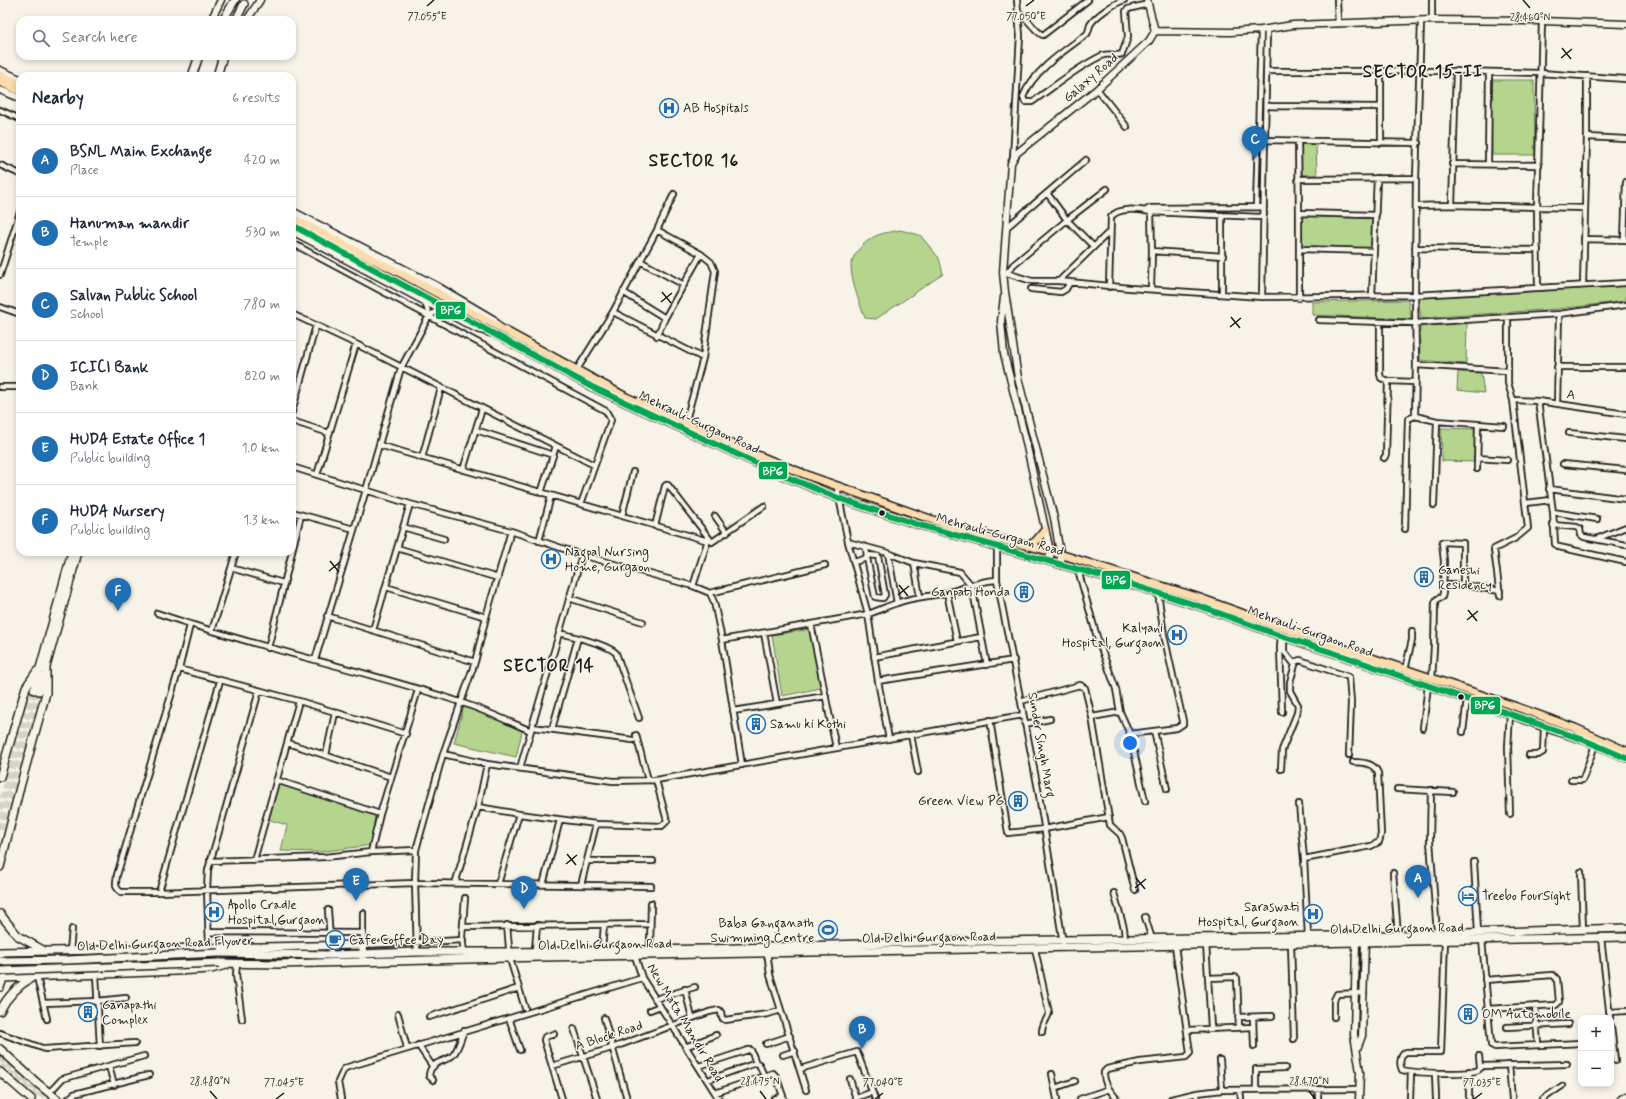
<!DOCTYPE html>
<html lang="en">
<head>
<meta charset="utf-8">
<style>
	body { margin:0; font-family:Mynerve,sans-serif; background:#f2f2f3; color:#1f2937 }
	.controls { position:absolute; right:12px; bottom:12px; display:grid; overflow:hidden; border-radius:8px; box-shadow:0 2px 6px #0003 }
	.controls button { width:36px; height:36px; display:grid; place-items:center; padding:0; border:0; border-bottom:1px solid #e0e1e3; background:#fff; color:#1f2937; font:20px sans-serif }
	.you { position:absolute; left:1130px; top:743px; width:14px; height:14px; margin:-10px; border:3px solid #fff; border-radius:50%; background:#1a73e8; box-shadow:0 0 0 6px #1a73e833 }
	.badge { display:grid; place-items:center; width:26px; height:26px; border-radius:50%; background:#1f6fb2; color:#fff; font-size:13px; font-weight:700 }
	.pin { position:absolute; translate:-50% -33px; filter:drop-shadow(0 1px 2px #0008) }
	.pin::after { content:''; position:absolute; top:21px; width:14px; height:12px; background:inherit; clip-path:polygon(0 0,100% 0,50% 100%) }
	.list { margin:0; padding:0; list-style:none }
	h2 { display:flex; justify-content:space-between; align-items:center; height:52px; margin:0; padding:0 16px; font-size:17px }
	h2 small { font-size:13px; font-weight:400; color:#747a83 }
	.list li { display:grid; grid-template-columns:26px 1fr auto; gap:12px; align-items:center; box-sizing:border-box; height:72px; padding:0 16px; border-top:1px solid #e0e1e3 }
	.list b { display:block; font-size:15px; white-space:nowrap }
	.list p { margin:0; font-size:13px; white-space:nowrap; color:#747a83 }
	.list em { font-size:13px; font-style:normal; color:#747a83 }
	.icon { flex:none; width:22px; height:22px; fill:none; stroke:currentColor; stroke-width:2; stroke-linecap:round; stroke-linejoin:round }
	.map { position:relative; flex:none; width:1626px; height:1099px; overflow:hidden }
	.search { position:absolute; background:#fff; box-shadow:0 2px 6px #0003; left:16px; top:16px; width:280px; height:44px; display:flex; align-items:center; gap:10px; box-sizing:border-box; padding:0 14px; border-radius:12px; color:#747a83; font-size:15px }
	.panel { position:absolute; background:#fff; box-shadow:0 2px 6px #0003; left:16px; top:72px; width:280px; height:484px; border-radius:12px }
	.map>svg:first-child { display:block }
</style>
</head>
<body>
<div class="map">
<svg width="1626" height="1099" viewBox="0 0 1626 1099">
	<rect width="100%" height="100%" fill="#f7f3e8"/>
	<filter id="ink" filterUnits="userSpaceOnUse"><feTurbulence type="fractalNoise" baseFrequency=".025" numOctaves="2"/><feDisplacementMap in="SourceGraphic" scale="8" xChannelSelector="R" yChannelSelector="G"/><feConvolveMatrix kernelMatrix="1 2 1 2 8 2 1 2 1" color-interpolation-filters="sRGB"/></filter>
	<g filter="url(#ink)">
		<!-- park -->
		<path fill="#b5d58e" stroke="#687855" d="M1491 80H1534L1535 155H1492Z
			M1300 143H1316L1317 175H1302Z
			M1302 216 1374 219 1372 249 1302 247Z
			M900 230 920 235 939 258 943 274 876 319 865 318C859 302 852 283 851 267 851 254 867 239 878 235 885 232 893 232 900 230Z
			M1626 286V301L1557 309 1421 318 1418 298Z
			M1408 300 1411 319 1312 315V302Z
			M1467 323 1466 364 1420 360V327Z
			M1458 372 1481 373 1484 393 1457 390Z
			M1441 428 1475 429 1476 462 1442 461Z
			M811 629 821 688 782 696 772 635Z
			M464 706 523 728 516 757 454 743Z
			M279 781 375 813 372 845 319 852 281 851 287 825 267 819Z"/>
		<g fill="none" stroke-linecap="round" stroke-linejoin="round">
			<!-- secondary-tunnel -->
			<path stroke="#d6d3c9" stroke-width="7" stroke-dasharray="7 3.5" stroke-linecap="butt" d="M0 809 34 690
				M0 829 39 691
				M0 1057 48 1099
				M0 1065 39 1099"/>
			<defs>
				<path id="minor" d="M1124 0C1115 3 1095 16 1090 25 1089 28 1089 31 1087 34 1065 50 1033 71 1023 97L1025 102H1032C1055 86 1076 68 1101 56 1108 52 1115 57 1122 54L1128 37 1126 11 1128 9 1148 4
					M1337 0 1338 24
					M1018 12C1027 17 1036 33 1043 35L1088 0
					M1432 20V0
					M1266 71H1456L1540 73 1626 79
					M1097 89 1127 127
					M1266 106 1381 107
					M0 110 20 119
					M1587 137 1626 139
					M1259 140 1418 143
					M1298 141 1299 213V298
					M1381 143V71
					M1013 158 1020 36 1017 0
					M1452 164 1539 165
					M1488 164 1489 72
					M0 165 20 174
					M1298 179 1416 178
					M1047 193 1067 220 1093 246
					M1452 205 1456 71
					M1416 206 1452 205 1585 208
					M1256 207 1261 30
					M1145 211 1150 208 1264 207
					M1299 213 1376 215
					M1007 227 1086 160
					M1584 239 1626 240
					M1624 240 1626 182
					M292 243 606 411 611 420 581 504
					M1415 248 1538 250
					M1299 249 1374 251
					M1152 251 1223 256
					M640 261 684 285
					M1003 272 1032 281H1059L1130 288 1262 297 1415 295 1626 283
					M1007 273 1013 265 1067 220 1107 189
					M0 275 20 212
					M1059 281 1110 231
					M1583 285 1587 137V76
					M1109 287 1111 217C1119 206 1140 210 1151 212L1260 217 1264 214
					M1538 288 1537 207 1542 21
					M1031 289 1061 292 1066 289 1070 282
					M1151 289 1152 251 1151 212
					M623 292 665 318 701 254 657 230
					M1222 294V215
					M1372 296 1377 178
					M1262 297 1267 29
					M424 301 427 308 429 316
					M0 307 20 314
					M613 312 703 358
					M292 314 356 344 594 465
					M1319 320 1416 323 1559 314 1626 305
					M1380 322V374L1381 378 1388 381 1415 382
					M657 336 665 318
					M1416 365 1507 371
					M1557 367H1626
					M576 371 613 312 657 230 674 194
					M0 387H20
					M1513 400 1538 401 1626 414
					M1538 401 1553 512 1555 544 1559 547 1626 562
					M1557 404 1559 314
					M292 412 316 325
					M1415 416 1416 365 1415 295 1416 178 1421 21
					M292 421 329 433
					M685 424 703 358 715 271 711 262 701 254
					M476 430 553 455
					M1569 433 1626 439
					M379 445 708 541
					M422 458 441 388
					M1384 458 1386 455 1388 381
					M1477 458 1507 460
					M1563 464 1626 470
					M292 467 410 504 511 531 582 555 693 586 710 593 825 565
					M1477 469 1478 425
					M463 470 482 409
					M317 475 356 344
					M837 487 848 542 868 614 878 681 889 739
					M1549 489 1626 499
					M541 493 556 446
					M1526 503 1551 500
					M1434 505 1437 421
					M292 512 354 529
					M1553 512 1597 519
					M622 516 633 472
					M715 516 727 533
					M1553 525 1577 527 1580 529 1581 535 1584 537 1626 545
					M655 526 665 486 666 485H668L712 542 764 506
					M403 527 444 539
					M1405 529 1408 419 1415 416 1437 421 1504 426
					M997 538V580L1038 789 1063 943
					M1596 539 1626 527
					M539 541 551 496
					M848 542 888 553 914 563 960 572 972 586 987 665
					M397 548 498 578
					M292 551 301 515
					M888 553 897 603
					M867 555 878 556 885 595 883 598 875 597 867 558
					M854 562 867 558 866 547
					M914 563 920 597
					M231 568 283 583
					M1078 570 1097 637 1116 689 1120 712 1130 734 1145 801
					M693 586 708 540
					M1470 586 1500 591
					M386 587 486 617
					M710 593 714 602 722 640 742 765
					M947 593 957 641
					M1500 596 1494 549 1516 538 1528 528 1513 400 1508 383V317
					M569 598 643 622
					M157 613C257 648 360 669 460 702 484 710 508 721 531 731
					M327 616 475 662
					M811 624 836 748
					M190 625 179 669 117 875C116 883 114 887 121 892H159L415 883 651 886
					M373 630 410 504
					M212 631 236 552
					M559 633C572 636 607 644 616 653L639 718
					M764 633 777 704
					M1281 636 1280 647 1282 712
					M722 640 868 614C878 611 887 606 897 603 914 596 932 597 949 592 965 588 981 580 997 580
					M268 648 292 552
					M874 657 981 637
					M315 660 366 490 401 368 429 316 437 311H443
					M1294 662 1300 660 1349 677 1351 702 1349 755
					M179 669 299 701 406 734
					M1405 670 1412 640V631
					M1432 679 1434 647 1435 603 1437 599 1442 597 1443 593 1444 561 1442 542 1463 543V585H1444
					M878 681 1014 660
					M1021 701 1080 685 1085 688 1092 717 1110 825 1120 834 1122 838 1135 890
					M733 711 826 696
					M1510 714 1508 747 1510 814
					M1092 717 1120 712
					M990 720 1008 833 1044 829 1109 817
					M1025 724 1050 719
					M532 727 633 740
					M1423 728 1428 685
					M552 729 578 638
					M1154 731 1167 789
					M1463 732 1467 699
					M1130 734 1177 728 1183 724V721L1164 635 1158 593
					M636 735 648 780
					M911 735 918 772
					M288 743 391 777
					M443 754 487 764 613 781 656 780 1023 715
					M326 755 335 713
					M1529 755H1538L1543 752 1544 727
					M520 768 582 555
					M1281 769 1282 750 1297 713 1298 705 1290 691V682L1295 665 1284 651V637
					M276 780 380 814
					M1571 780H1582L1584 776 1595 745
					M1397 789 1453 792
					M1431 790 1430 841 1437 933
					M1299 804 1304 859 1308 936
					M478 807 519 814 596 824 662 826 667 821 656 780
					M371 852 380 814 418 690
					M1304 859 1371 846 1379 842 1381 834 1378 773C1373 762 1363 763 1353 762
					M254 860 299 701
					M210 861 325 857 371 852 416 850
					M587 861H653
					M1474 862 1478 932
					M1581 872 1583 930
					M1393 873 1398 935
					M455 884 478 807 487 764
					M498 884 519 814
					M543 885 560 820
					M581 885 596 824
					M159 892 220 681
					M1114 893 1124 928 1125 939
					M328 910 331 955
					M363 913V945L463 940
					M1145 917 1152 939
					M507 925 510 959 525 1008
					M464 927 650 924
					M209 932 362 933
					M1601 938 1610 1018
					M1445 939 1441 1052H1406C1400 1055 1399 1064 1402 1070 1413 1073 1469 1075 1478 1070 1480 1069 1481 1067 1483 1066L1567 1064
					M1482 939 1491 1045 1495 1047 1581 1043
					M1206 943 1211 1028
					M1291 944 1294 1039
					M209 947 207 890 208 870 259 691
					M650 948 651 903
					M1035 949 1049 1013C1047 1020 1042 1024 1042 1032
					M535 950 537 925
					M602 950 604 925
					M70 951 72 929
					M767 951 770 975 806 1090
					M417 952 415 883 416 850 443 754 475 662 486 617 511 531
					M464 952 462 937 465 898
					M635 956 642 978 719 1099
					M237 963 236 975 242 1019
					M96 975 100 1046
					M37 977 47 1019
					M1208 978 1235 977 1237 978 1239 1027
					M1485 980 1553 975 1557 979 1559 1002 1556 1005 1487 1009
					M685 989 692 1018
					M655 999 695 987
					M44 1003 97 1001 126 998
					M1535 1006 1538 1044
					M650 1010 660 1006
					M1609 1012 1626 1011
					M398 1014 407 1048
					M429 1017 519 988
					M1238 1017 1272 1016
					M1253 1017 1254 1046
					M1334 1017V1000L1337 994 1364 993
					M509 1018 520 1050
					M604 1018 627 1099
					M1611 1026 1615 1060
					M1507 1027 1568 1024
					M574 1029 597 1099
					M1188 1030 1253 1027
					M0 1033 45 1049 135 1043
					M554 1034 545 1037 544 1040 562 1099
					M766 1044 790 1036
					M418 1045 433 1067
					M685 1047 716 1035
					M783 1055 795 1051
					M1479 1056 1480 1067
					M1220 1060 1222 1090
					M1509 1065 1512 1099
					M109 1066 114 1085
					M552 1066 612 1048 709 1012 719 1010 721 1012 722 1018 725 1020 768 1014 781 1010
					M699 1066 748 1050H751L756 1063
					M800 1069 857 1052 875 1099
					M1469 1071V1099
					M1435 1073 1436 1099
					M1052 1074 1057 1099
					M850 1079 856 1099
					M433 1080 429 1076C430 1060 445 1063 453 1055 458 1050 461 1038 464 1031
					M708 1080 756 1063 759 1064 764 1076
					M1055 1088 1075 1081
					M1256 1089V1069L1285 1068
					M1240 1090 1241 1099
					M49 1093 62 1079 144 1056
					M715 1093 773 1073 776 1076 784 1099
					M1197 1093V1099
					M856 1098 872 1092
					M68 1099 74 1094 149 1075
					M341 1099 338 1082 344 1069 348 1067 642 978
					M774 1099 783 1096
					M1080 1099 1109 1089
					M1117 1099C1111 1092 1103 1083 1104 1072L1107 1069 1140 1062 1186 1057 1190 1053 1175 946
					M1171 1099 1197 1093 1222 1090 1359 1089
					M1318 1099V1089
					M1410 1099 1411 1072
					M1543 1099 1562 1086"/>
				<path id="tertiary" d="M211 20 221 0
					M247 20 260 0
					M1155 31 1230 32 1261 30 1293 25 1432 20 1542 21 1626 24
					M0 70 20 79
					M0 90 20 98
					M292 211 437 286 493 319 499 327
					M292 231 477 329 490 333
					M1004 297 1001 321 1004 354 1025 438 1050 551V561
					M1062 565 1054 518 1018 378 1005 292 1003 272 1011 163 1017 153 1097 89 1149 41 1155 31 1147 0
					M1356 942 1354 1035 1360 1072 1359 1099
					M1357 1049 1362 1036 1365 942
					M1621 1099 1626 1096"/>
				<path id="secondary" d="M223 20 235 0
					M236 20 244 4
					M192 76 199 56
					M217 76 223 56
					M34 690 72 552
					M39 691 44 677
					M0 777 26 687 37 671
					M0 867 19 791 46 693V667L78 552
					M0 914 18 936 43 950
					M0 952 363 945V958
					M219 953 331 955 417 952H510L708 949 920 942 1398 935 1626 928
					M0 954C4 965 5 976 0 987
					M219 963 279 964 541 957 1626 937
					M3 978 176 971 211 969 226 965
					M0 1011C7 997 19 985 33 977
					M0 1049 37 1083 57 1099
					M0 1072 31 1099"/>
				<path id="primary" d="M0 75 20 83
					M0 82 20 91
					M292 218 400 273 626 397 752 453 812 477 933 520 966 531 1050 551 1197 597 1280 627 1514 706 1575 728 1626 751
					M292 225 346 253 592 387 782 475 838 498 916 524 1127 583 1205 608 1281 636 1343 656 1510 714 1544 727 1584 740 1626 758
					M1028 546 1036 541 1045 530"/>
			</defs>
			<!-- minor casing -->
			<use href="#minor" stroke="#1c1c1c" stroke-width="8"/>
			<!-- tertiary casing -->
			<use href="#tertiary" stroke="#1c1c1c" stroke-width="9"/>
			<!-- secondary casing -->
			<use href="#secondary" stroke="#1c1c1c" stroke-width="10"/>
			<!-- primary casing -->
			<use href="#primary" stroke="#1c1c1c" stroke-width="10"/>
			<!-- minor -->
			<use href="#minor" stroke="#f7f3e8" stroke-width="4.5"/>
			<!-- tertiary -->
			<use href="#tertiary" stroke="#f7f3e8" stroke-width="6"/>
			<!-- secondary -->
			<use href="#secondary" stroke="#f7f3e8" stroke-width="7"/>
			<!-- primary -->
			<use href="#primary" stroke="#fcdcac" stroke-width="7"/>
			<defs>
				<path id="secondary-bridge" d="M0 961 67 960 219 953
					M0 971 219 963"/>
			</defs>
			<!-- secondary-bridge casing -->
			<use href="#secondary-bridge" stroke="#1c1c1c" stroke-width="10" stroke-linecap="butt"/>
			<!-- secondary-bridge -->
			<use href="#secondary-bridge" stroke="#f7f3e8" stroke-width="7"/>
			<defs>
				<path id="bus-1" d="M292 225 592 387 782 475 838 498 916 524 1127 583 1205 608 1281 636 1343 656 1584 740 1626 758"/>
			</defs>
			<!-- bus-1 casing -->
			<use href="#bus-1" stroke="#f7f3e8" stroke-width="9"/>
			<!-- bus-1 -->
			<use href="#bus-1" stroke="#00a651" stroke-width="6"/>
		</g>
	</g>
	<!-- ticks -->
	<path fill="none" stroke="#1c1c1c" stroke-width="1.5" d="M1523 0 1530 8M427 6 434 0M1026 6 1034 0M1562 48 1571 59M1561 58 1572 49M662 292 671 303M661 302 672 293M1231 317 1240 328M1230 327 1241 318M330 561 339 572M329 571 340 562M899 585 908 596M898 595 909 586M1468 610 1477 621M1467 620 1478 611M567 854 576 865M566 864 577 855M1136 878 1145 889M1135 888 1146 879M210 1091 217 1099M760 1091 766 1099M1309 1091 1315 1099M276 1099 284 1093M875 1099 883 1093M1474 1099 1482 1093"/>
	<!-- icons -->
	<defs>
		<symbol id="hospital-ring" viewBox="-11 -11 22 22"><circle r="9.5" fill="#f7f3e8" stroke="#1f6fb2" stroke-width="1.5"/><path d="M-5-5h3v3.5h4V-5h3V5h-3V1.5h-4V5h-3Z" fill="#1f6fb2"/></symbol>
		<symbol id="building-ring" viewBox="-11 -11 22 22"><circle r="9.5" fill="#f7f3e8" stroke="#1f6fb2" stroke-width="1.5"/><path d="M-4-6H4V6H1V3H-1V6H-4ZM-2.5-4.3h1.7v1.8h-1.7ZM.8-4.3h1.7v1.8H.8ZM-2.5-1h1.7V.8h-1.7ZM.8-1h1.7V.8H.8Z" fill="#1f6fb2"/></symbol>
		<symbol id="hotel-ring" viewBox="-11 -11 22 22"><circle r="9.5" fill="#f7f3e8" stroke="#1f6fb2" stroke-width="1.5"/><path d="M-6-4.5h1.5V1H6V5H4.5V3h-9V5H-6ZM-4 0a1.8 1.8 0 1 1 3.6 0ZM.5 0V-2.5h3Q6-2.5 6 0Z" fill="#1f6fb2"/></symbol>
		<symbol id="stadium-ring" viewBox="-11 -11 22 22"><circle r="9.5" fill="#f7f3e8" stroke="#1f6fb2" stroke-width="1.5"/><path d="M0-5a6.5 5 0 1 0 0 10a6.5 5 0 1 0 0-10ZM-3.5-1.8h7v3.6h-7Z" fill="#1f6fb2"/></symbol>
		<symbol id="cafe-ring" viewBox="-11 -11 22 22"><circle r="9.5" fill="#f7f3e8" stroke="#1f6fb2" stroke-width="1.5"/><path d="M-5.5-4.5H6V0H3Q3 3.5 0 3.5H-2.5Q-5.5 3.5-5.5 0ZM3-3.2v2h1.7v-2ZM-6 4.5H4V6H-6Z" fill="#1f6fb2"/></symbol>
	</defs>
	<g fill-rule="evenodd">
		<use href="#hospital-ring" x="658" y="97" width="22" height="22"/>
		<use href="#hospital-ring" x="540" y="548" width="22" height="22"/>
		<use href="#building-ring" x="1413" y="566" width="22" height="22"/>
		<use href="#building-ring" x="1013" y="581" width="22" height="22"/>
		<use href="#hospital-ring" x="1166" y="624" width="22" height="22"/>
		<use href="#building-ring" x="745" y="713" width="22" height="22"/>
		<use href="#building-ring" x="1007" y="790" width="22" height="22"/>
		<use href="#hotel-ring" x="1457" y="885" width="22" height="22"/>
		<use href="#hospital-ring" x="203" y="901" width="22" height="22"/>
		<use href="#hospital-ring" x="1302" y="903" width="22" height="22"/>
		<use href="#stadium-ring" x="817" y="919" width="22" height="22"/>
		<use href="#cafe-ring" x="324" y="929" width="22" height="22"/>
		<use href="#building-ring" x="77" y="1001" width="22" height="22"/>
		<use href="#building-ring" x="1457" y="1003" width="22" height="22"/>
	</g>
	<!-- markers -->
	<g fill="#1c1c1c" stroke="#f7f3e8" stroke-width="1.5">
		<circle cx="882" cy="513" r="3.5"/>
		<circle cx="1461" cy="697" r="3.5"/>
	</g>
	<g text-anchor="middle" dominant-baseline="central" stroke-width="3" stroke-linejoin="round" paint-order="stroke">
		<!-- street labels -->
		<g font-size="13" fill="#1c1c1c" stroke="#f7f3e8">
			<text transform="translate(1091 78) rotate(-41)">Galaxy Road</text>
			<text transform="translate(1571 395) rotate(7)">A</text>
			<text transform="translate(699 423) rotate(25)">Mehrauli-Gurgaon Road</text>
			<text transform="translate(1000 535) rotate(15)">Mehrauli-Gurgaon Road</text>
			<text transform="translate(1310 632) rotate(19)">Mehrauli-Gurgaon Road</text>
			<text transform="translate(1041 745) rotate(80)">Sunder Singh Marg</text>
			<text transform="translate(1397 929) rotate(-1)">Old Delhi Gurgaon Road</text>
			<text transform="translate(929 938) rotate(-1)">Old Delhi Gurgaon Road</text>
			<text transform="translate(165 944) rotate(-2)">Old Delhi Gurgaon Road Flyover</text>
			<text transform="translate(605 945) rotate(-1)">Old Delhi Gurgaon Road</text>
			<text transform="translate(685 1023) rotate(59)">New Mata Mandir Road</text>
			<text transform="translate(609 1036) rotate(-18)">A Block Road</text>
		</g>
		<!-- poi labels -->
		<g font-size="13" fill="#1c1c1c" stroke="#f7f3e8" text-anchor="start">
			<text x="683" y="108">AB Hospitals</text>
			<text x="565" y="552">Nagpal Nursing<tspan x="565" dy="15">Home, Gurgaon</tspan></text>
			<text x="1438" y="570">Ganeshi<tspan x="1438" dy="15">Residency</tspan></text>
			<text x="1010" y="592" text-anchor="end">Ganpati Honda</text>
			<text x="1163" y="628" text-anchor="end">Kalyani<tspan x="1163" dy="15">Hospital, Gurgaon</tspan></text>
			<text x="770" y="724">Samu ki Kothi</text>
			<text x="1004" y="801" text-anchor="end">Green View PG</text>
			<text x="1482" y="896">Treebo FourSight</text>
			<text x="228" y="905">Apollo Cradle<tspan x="228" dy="15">Hospital,Gurgaon</tspan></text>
			<text x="1299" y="907" text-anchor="end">Saraswati<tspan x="1299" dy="15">Hospital, Gurgaon</tspan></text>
			<text x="814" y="923" text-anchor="end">Baba Ganganath<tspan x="814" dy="15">Swimming Centre</tspan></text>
			<text x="349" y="940">Cafe Coffee Day</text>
			<text x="102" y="1005">Ganapathi<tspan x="102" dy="15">Complex</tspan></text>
			<text x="1482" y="1014">OM Automobile</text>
		</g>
		<!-- district labels -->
		<g font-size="17" font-weight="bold" letter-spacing="1" fill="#1c1c1c" stroke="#f7f3e8">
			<text x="1423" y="72">SECTOR 15-II</text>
			<text x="694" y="161">SECTOR 16</text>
			<text x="549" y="666">SECTOR 14</text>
		</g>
	</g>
	<g font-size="10" text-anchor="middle" fill="#1c1c1c" stroke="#f7f3e8" stroke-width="3" stroke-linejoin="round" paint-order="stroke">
		<text x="427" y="20">77.055°E</text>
		<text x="1026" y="20">77.050°E</text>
		<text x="1530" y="21">28.460°N</text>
		<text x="210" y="1085">28.480°N</text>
		<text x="760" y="1085">28.475°N</text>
		<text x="1309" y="1085">28.470°N</text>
		<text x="284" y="1086">77.045°E</text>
		<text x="883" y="1086">77.040°E</text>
		<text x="1482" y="1086">77.035°E</text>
	</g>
	<g stroke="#f7f3e8" stroke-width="1.5">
		<rect x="435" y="301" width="31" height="19" rx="4" fill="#00a651"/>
		<rect x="758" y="461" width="30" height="19" rx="4" fill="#00a651"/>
		<rect x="1101" y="570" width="30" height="20" rx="4" fill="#00a651"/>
		<rect x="1470" y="696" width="31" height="19" rx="4" fill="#00a651"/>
	</g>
	<g font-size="11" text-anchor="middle" font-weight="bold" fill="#fff">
		<text x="451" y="314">BPG</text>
		<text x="773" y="475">BPG</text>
		<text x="1116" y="584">BPG</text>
		<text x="1485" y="709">BPG</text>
	</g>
</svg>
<div class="controls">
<button>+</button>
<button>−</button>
</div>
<div class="you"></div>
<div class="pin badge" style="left:1418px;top:898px">A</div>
<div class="pin badge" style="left:862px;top:1049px">B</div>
<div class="pin badge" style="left:1255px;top:159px">C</div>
<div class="pin badge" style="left:524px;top:909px">D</div>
<div class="pin badge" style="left:356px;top:901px">E</div>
<div class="pin badge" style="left:118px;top:611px">F</div>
<div class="search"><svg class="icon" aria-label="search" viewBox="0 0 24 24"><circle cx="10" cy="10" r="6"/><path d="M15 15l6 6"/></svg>Search here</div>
<section class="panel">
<h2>Nearby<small>6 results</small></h2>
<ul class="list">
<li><span class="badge">A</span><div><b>BSNL Main Exchange</b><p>Place</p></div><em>420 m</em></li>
<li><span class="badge">B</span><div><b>Hanuman mandir</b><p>Temple</p></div><em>530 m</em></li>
<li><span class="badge">C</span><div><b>Salvan Public School</b><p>School</p></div><em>780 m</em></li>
<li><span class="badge">D</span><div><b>ICICI Bank</b><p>Bank</p></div><em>820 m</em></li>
<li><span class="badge">E</span><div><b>HUDA Estate Office 1</b><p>Public building</p></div><em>1.0 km</em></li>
<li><span class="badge">F</span><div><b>HUDA Nursery</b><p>Public building</p></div><em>1.3 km</em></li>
</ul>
</section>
</div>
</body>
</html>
